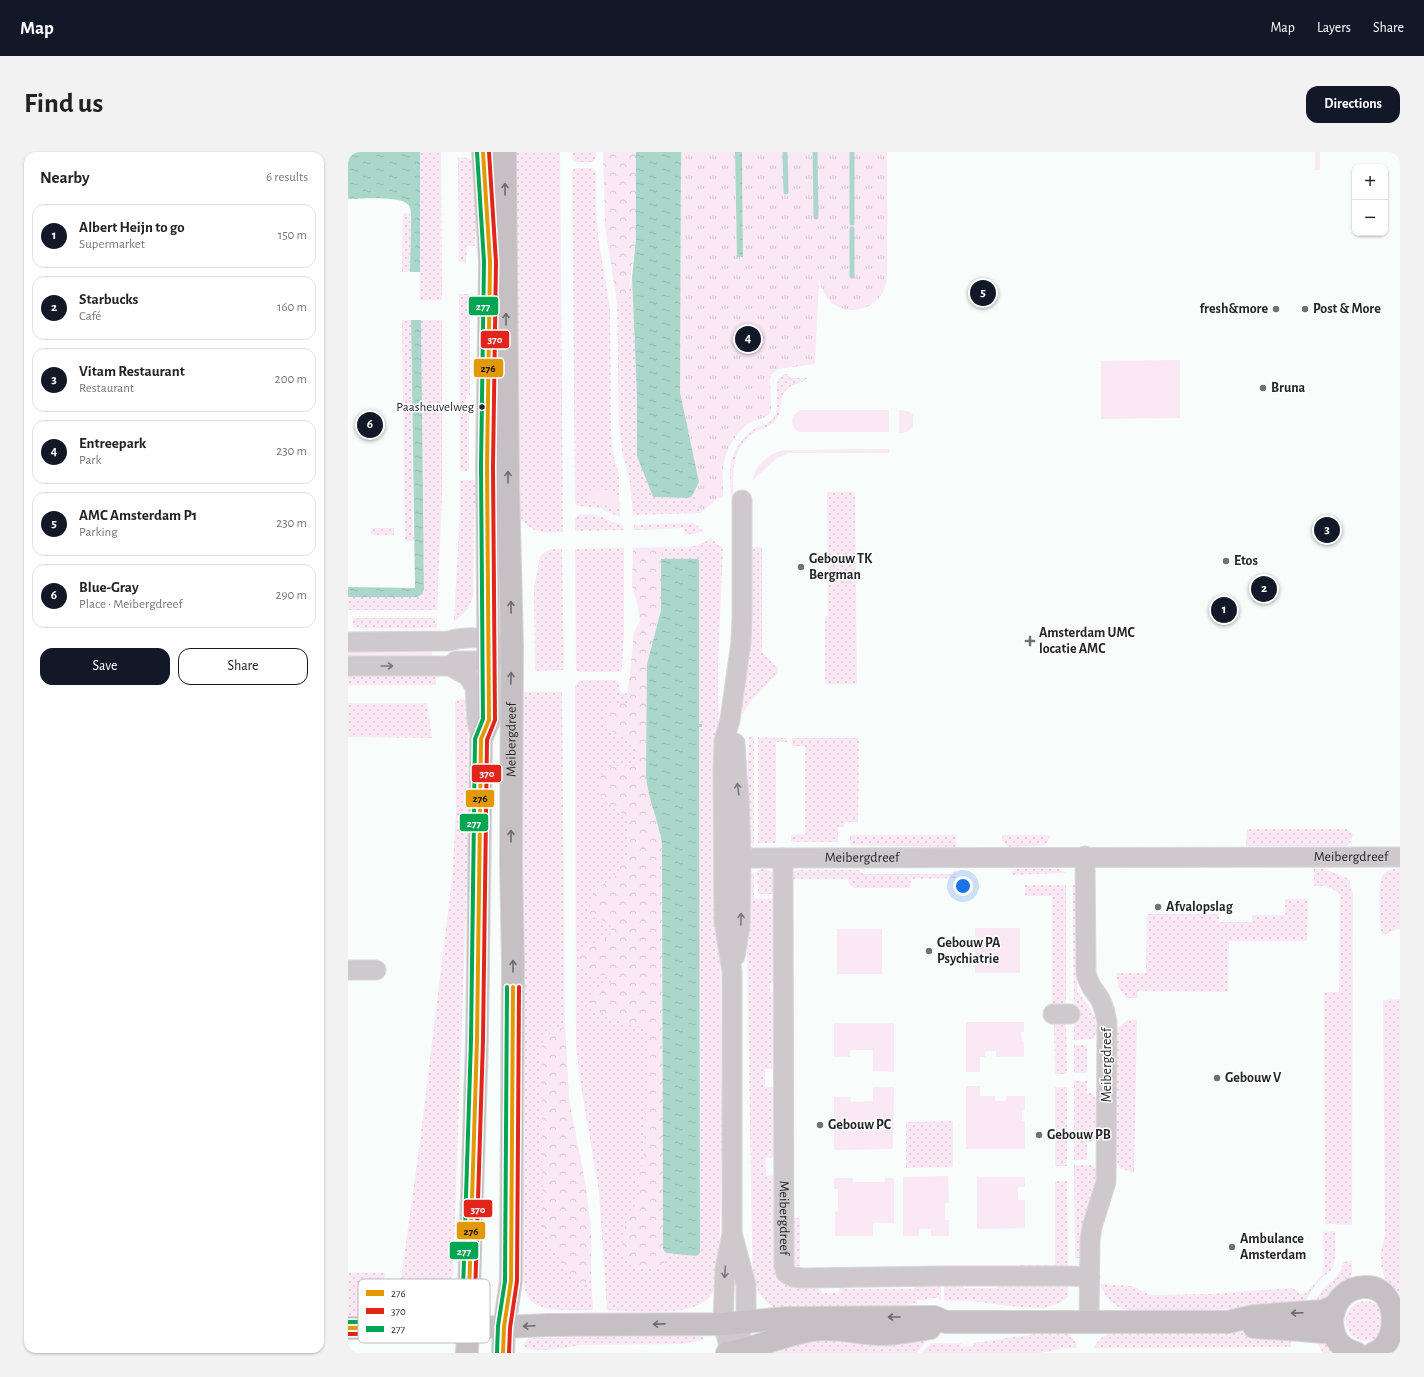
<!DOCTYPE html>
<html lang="en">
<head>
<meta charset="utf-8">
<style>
	body { margin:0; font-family:"Alegreya Sans",sans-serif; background:#f2f2f2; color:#222 }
	.controls { position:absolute; right:12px; top:12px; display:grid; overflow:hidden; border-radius:8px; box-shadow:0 1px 3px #0004 }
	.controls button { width:36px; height:36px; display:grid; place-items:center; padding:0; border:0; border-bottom:1px solid #e0e0e0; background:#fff; color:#222; font:20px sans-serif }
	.you { position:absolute; left:615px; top:734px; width:14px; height:14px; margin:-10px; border:3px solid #fff; border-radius:50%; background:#1a73e8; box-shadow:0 0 0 6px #1a73e833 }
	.badge { display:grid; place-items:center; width:26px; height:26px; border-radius:50%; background:#111827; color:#fff; font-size:13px; font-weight:700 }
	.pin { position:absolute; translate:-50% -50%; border:2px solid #fff; box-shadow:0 1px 4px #0006 }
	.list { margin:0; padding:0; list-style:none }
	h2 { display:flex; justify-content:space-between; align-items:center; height:52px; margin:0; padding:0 16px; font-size:17px }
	h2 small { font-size:13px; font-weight:400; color:#767676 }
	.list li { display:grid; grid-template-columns:26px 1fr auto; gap:12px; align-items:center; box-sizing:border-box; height:64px; margin:0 8px 8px; padding:0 8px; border:1px solid #e0e0e0; border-radius:12px }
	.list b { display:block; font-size:15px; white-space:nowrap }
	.list p { margin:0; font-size:13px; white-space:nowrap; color:#767676 }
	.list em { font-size:13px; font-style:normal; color:#767676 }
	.actions { display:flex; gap:8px; padding:12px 16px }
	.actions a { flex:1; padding:9px 0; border:1px solid #111827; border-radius:12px; text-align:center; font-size:14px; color:#111827 }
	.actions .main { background:#111827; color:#fff }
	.map { position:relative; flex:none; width:1052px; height:1201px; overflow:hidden; border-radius:12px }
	header { display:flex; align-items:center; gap:24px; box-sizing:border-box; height:56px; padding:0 20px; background:#111827; color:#fff }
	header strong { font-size:19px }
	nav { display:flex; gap:22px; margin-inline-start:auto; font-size:14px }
	.intro { display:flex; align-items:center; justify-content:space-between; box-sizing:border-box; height:96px; padding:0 24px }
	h1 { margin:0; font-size:28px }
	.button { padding:10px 18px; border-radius:12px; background:#111827; color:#fff; font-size:14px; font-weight:700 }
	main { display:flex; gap:24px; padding:0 24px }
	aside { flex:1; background:#fff; border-radius:12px; box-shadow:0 1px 3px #0004 }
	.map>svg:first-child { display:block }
</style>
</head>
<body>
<header>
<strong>Map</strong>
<nav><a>Map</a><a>Layers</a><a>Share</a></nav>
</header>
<div class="intro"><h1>Find us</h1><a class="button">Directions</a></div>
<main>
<aside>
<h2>Nearby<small>6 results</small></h2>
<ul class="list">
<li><span class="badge">1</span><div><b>Albert Heijn to go</b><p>Supermarket</p></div><em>150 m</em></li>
<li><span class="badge">2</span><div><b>Starbucks</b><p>Café</p></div><em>160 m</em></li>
<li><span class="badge">3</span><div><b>Vitam Restaurant</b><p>Restaurant</p></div><em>200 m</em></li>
<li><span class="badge">4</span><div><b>Entreepark</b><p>Park</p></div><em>230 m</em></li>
<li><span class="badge">5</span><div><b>AMC Amsterdam P1</b><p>Parking</p></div><em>230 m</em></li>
<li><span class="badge">6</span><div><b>Blue-Gray</b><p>Place · Meibergdreef</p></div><em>290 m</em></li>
</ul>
<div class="actions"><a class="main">Save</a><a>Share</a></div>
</aside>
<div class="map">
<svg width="1052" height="1201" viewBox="0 0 1052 1201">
	<defs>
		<pattern id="grass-dots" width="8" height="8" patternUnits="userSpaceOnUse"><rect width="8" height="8" fill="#fae8f5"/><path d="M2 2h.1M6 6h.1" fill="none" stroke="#d6c7d2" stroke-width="1.8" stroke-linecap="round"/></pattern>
		<pattern id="forest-crowns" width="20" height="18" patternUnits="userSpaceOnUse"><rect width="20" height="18" fill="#fae8f5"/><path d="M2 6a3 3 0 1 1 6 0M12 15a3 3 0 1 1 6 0" fill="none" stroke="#d6c7d2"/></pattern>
		<pattern id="park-tufts" width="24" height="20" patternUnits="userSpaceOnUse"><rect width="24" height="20" fill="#fae8f5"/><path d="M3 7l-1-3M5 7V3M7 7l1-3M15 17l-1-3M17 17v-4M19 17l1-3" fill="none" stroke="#d6c7d2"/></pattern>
		<pattern id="water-ripples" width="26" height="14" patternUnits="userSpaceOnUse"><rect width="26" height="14" fill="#abd7cb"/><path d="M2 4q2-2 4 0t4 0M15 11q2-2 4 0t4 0" fill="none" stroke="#93b9ae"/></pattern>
	</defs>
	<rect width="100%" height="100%" fill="#f8fcfa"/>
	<!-- grass -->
	<path fill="url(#grass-dots)" d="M72 0H93L94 148H72L71 52Z
		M161 0H212L215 380C195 380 184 383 171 364Z
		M225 0H248V6L245 10H228L224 7Z
		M116 5 125 9 130 20 127 94H119L118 110H111L110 6Z
		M229 16H243L248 19V57L250 83 262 157 263 281 265 301 271 322V349L266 339V356L272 352V365L252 356 230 354 227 351 224 20 226 17Z
		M56 61 62 62V120H54L55 63Z
		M284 126 289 244V304L305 345 341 346 345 341 353 361 285 363 282 331 274 299 271 271 269 151 280 144Z
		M111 142H122V243H118V262H121V319H112Z
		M54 168H63L65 378 67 389H57Z
		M73 168H94V345L89 458H0V445H69L74 442 76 439Z
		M437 222 441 223 442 226H460C453 232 445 231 439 237 430 246 435 259 428 268 422 275 414 276 407 280 382 296 385 321 385 346H383C383 335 381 323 383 312 385 297 398 280 412 274 419 271 425 270 428 261 433 250 422 227 437 222Z
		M112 328H135V343L126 357 125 445 119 458 107 469 106 468 112 358Z
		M479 340H507L509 532H477V464H480Z
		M230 363C236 363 242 362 247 363 257 365 265 372 275 373L276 378 227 379V367Z
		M346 371 355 379 345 382 337 383 336 376 286 378V373Z
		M23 376H46V383H23Z
		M363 386 371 394 375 395 370 512 374 991 371 1121C369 1130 367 1139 361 1146 340 1166 287 1159 259 1158L251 1040 233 934 228 896 227 534 232 528H267L271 530 272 540 282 542 270 584 280 586 286 591 288 603 286 614H267L253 645 271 660 279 663 296 702 315 1030 351 1102V575H354V572H351V408L350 407H313L314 395C331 395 348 398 363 386Z
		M404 395H414V500L429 515 430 521 402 550 395 561 392 560 402 486 404 441Z
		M276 396V481L274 516 273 519 270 520H231L228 518 227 397Z
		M204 397H214L216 518 187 519 186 436 192 405 197 400Z
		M5 466H89V476H5Z
		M88 523V533H0V524Z
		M170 540H214L217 877 221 948 241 1086 245 1158C229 1158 192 1161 181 1147 177 1141 176 1133 175 1126Z
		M122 547 120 585V699L105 1122C104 1128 104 1134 102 1140 97 1160 78 1164 60 1166L61 1163C55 1163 51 1163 49 1157L72 989 104 727 108 662 107 550 109 548Z
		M0 551H79L84 586 0 585Z
		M401 584H406V694L401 690 399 633Z
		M410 585 439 586V590H428V691H410Z
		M444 586H511L510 670H497L496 675H490V690H443V683L457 682V594H444Z
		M899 677H999L1005 682 1003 689 1000 693 996 694H898Z
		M502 683H608V695L502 693Z
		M654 683H699L702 684 701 687 697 693 661 695 655 690Z
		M693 716 711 717 718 721 662 723 666 717Z
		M1052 716V777C1043 777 1041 783 1033 783 1032 771 1029 731 1035 723 1039 717 1046 717 1052 716Z
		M416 717C431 720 428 729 430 742H410L409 718Z
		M608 717V726L563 727 562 736H506L501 732 500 727H443L445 720 449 718H510L516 722H604Z
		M966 717H976L1001 727 1005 743 1004 1073 977 1072 976 840H991L992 744 989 739 977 734H966Z
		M406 720V747H430V831H422V840H430L431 917H417V935H431V1005L417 1006 418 1024 431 1023 432 1124 472 1131 473 1141H491V1132L500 1137H565L569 1130H593V1148H591V1146H579V1148H569V1152L554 1153 538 1157 430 1158C401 1143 405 1117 404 1089L398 731 403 722Z
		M677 733H718V853H704V744H677Z
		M725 733H728L730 737 729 840C740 853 748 861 750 879L745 887 726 888Z
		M937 747H960L959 789H881L880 840 790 839 789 846H778L771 836 768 821H798L799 762H871V770H904V763H937Z
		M1052 847V1145C1030 1123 1030 1111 1037 1082L1035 848Z
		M706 868H718L719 922H707Z
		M779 868H789L786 1021 772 1016 768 1007 767 883 769 877Z
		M726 893H739V921H726Z
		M726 929H739V941H744L750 948V984L744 990H739V1008H726Z
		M707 935H719V1014H707Z
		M605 969V1015L558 1016V970Z
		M726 1013H744L750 1019 747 1033 733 1078V1106H727Z
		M707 1029H719L720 1119H671V1113H707Z
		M442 1065 450 1066 452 1067V1114H448L444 1108Z
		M987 1079C987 1089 989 1109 984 1117 981 1121 975 1124 972 1127 965 1135 959 1144 957 1154L788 1161C769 1156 760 1151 752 1132L784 1134 802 1143 863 1142 944 1136 954 1142 959 1140 974 1123 976 1112 975 1080Z
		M1004 1109V1120L1001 1128 981 1147 968 1149C970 1146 971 1143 973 1140 980 1130 995 1123 995 1110Z
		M0 1121H37L30 1163 0 1164Z
		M720 1129V1145L712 1151 697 1156 670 1155 624 1149 596 1148V1130H610L616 1136H648L654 1130Z
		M998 1169a20 20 0 1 1 40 0a20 20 0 1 1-40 0Z
		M684 1179H718L727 1189 729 1196H716L694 1201H574L583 1191H613V1195L625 1194V1191C645 1190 664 1184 683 1183Z
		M767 1179 888 1180 942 1183 943 1195 746 1196C751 1186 757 1183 767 1179Z
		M342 1184H353L355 1186V1188L334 1192 234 1193C211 1196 200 1201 177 1196 173 1188 181 1187 187 1186Z
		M972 1185 992 1201H975L969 1190Z
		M580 1187 569 1201H416L448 1190 470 1188Z"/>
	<!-- forest -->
	<path fill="url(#forest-crowns)" d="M255 0H288V86L280 144 269 151 257 74Z
		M314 395 313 458 299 512V632L312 679 314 692 315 1097 317 1100 319 1101 314 1118 286 1115 273 1101 277 1073 292 1043 290 1026 295 1009 300 931V875L280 873 249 859 243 854C243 834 247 837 263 830L262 823C246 823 235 826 230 807L235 798 241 793 254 789 259 786 264 780C263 767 249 768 240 763 244 743 251 733 269 723L273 711 281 706 279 663 271 660 253 645C247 614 261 614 286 614L288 603 286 591C281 586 275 586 269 583 256 576 255 564 263 553L279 551 282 542 279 541 282 521 286 480 292 469 290 454 284 434 285 396Z
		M209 875 217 877 221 948 237 1029 243 1077V1126L236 1132 222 1123 203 1094 195 1077 193 896 196 887Z"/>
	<!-- park -->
	<path fill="url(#park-tufts)" d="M333 0H387L389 105H395L394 0H539C539 33 540 65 539 98 539 111 541 128 535 140 528 153 515 158 502 158 489 157 479 149 474 137 472 134 472 129 471 126L467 212 430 217 424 222 422 227 423 260C418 267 409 267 401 271 390 279 378 296 376 310 374 320 375 333 375 344L374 346H370L353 361 345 341 351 330 332 240Z"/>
	<!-- garden -->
	<path fill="#fae8f5" d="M967 0H972V18H967Z
		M832 208V266L753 267V209Z
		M452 258H541V280H451C444 276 443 269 446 263Z
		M551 258 559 259 565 263V275L559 280 551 281Z
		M435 298 541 297V301H441L429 306 405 328C407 312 421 302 435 298Z
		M251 337 266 339 271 349 272 352 266 356 262 355 239 348 240 341Z
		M0 494H84V505H0Z
		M627 776H672V821H627Z
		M489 777H534V822H489Z
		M618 870H676V880H673L674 890H676V905H648V899H637V905H632V920H618Z
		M486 871H546V920L525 919V898H502V905H486Z
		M618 934H632V944H647V949H658V944H677V958H674V969H677V997H618Z
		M525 935H546L545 997 486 998V945H502L503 950 525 949Z
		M600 1024 601 1051H597V1068H601V1084H583V1077H571V1084H555V1025Z
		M629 1025H677V1035H670V1048H677V1076L629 1077Z
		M486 1026H505V1030H537V1026H546V1071H525V1084H487V1060L490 1059V1037H486Z"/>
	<!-- water -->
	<path fill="url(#water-ripples)" d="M0 0H72V120H62L63 62C63 58 62 53 58 51 47 44 13 47 0 47Z
		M288 0H333L332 240 351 330 344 344 341 346 305 345 289 304V244L284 126 288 86Z
		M387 0H394L395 105H389Z
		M63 168H73L76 438 74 442 69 445H0V435L67 436Z
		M313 407H350L351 408V572H354V575H351L352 1100 351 1102 348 1104 319 1101 317 1100 315 1097 314 692C311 669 299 645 298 623L299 512 313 458Z"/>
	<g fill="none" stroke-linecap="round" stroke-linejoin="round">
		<!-- stream -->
		<path stroke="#abd7cb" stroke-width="5" d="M437 0 438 40
			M467 0 468 65
			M504 71V0
			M504 124V77"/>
		<defs>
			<g id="street">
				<path d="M0 490 101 489C117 484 138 485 154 491"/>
				<path d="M0 514H102L120 524 127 535 129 569 133 587"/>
				<path d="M102 514 108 509H140L153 501"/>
				<path d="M737 704 738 821C741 832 744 836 750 844 756 852 757 861 759 870L758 1030 744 1075 742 1088 741 1169"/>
				<path id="s1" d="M376 706 1052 705"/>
				<path id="s2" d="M435 706 436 1114 438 1121 445 1125 455 1126 595 1124H723L742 1125"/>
				<path d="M387 804 392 774 393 706 391 643 389 625 387 591"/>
				<path d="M0 818H28"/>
				<path d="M705 862H722"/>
				<path d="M385 1085 398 1133V1169L391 1183"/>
				<path d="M383 1200 375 1172 377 1116 384 1082V819L376 770 375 620 376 589 382 568 393 490 394 465V348"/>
			</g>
			<g id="secondary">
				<path d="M906 1175C933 1177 960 1178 986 1181"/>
				<path d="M0 1176 156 1175 200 1173 375 1172 438 1166 586 1165 598 1170H880L906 1164 975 1159 987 1154"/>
				<path d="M119 1201 129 888 133 587 141 568 139 314 142 110 135 0"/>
				<path id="s3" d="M155 1201 156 1175 163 1129 165 811 163 712 164 494 160 332 157 0"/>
				<path d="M379 1201C408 1197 435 1182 464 1178 486 1175 510 1181 531 1182 548 1183 565 1178 582 1176"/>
				<path d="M1008 1201C970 1192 980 1132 1020 1135 1052 1137 1052 1193 1026 1201"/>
			</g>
		</defs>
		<!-- street casing -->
		<use href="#street" stroke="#d7d9d8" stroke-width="21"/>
		<!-- secondary casing -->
		<use href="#secondary" stroke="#d7d9d8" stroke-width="24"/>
		<!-- street -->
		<use href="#street" stroke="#cfc9cd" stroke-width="19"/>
		<!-- secondary -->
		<use href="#secondary" stroke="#c6c0c4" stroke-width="22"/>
		<defs>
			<path id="bus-1" d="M0 1176 120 1175 129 888 133 587 141 568 139 314 142 110 135 0
				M155 1201 156 1175 163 1129 165 835"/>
			<path id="bus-2" d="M0 1182 120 1181 124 1180 126 1176 135 888 139 588 147 568 145 314 148 110 141 0
				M161 1201 162 1176 169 1129 171 835"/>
			<path id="bus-3" d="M0 1170 114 1169 123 888 127 587 135 567 133 314 136 110 129 0
				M149 1201 150 1174 157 1129 159 835"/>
		</defs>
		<!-- bus-1 casing -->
		<use href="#bus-1" stroke="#fff" stroke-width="7"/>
		<!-- bus-2 casing -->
		<use href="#bus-2" stroke="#fff" stroke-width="7"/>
		<!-- bus-3 casing -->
		<use href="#bus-3" stroke="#fff" stroke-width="7"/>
		<!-- bus-1 -->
		<use href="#bus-1" stroke="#e29904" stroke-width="4"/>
		<!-- bus-2 -->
		<use href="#bus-2" stroke="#e1251b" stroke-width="4"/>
		<!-- bus-3 -->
		<use href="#bus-3" stroke="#00a651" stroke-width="4"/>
	</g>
	<!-- one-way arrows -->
	<defs><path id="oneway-shaft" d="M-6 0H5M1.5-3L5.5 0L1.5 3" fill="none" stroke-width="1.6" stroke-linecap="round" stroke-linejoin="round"/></defs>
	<g stroke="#6d6c6d">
		<use href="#oneway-shaft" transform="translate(157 37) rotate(-90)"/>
		<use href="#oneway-shaft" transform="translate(158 167) rotate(-90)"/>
		<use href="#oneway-shaft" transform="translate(160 325) rotate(-90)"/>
		<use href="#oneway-shaft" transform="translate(163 455) rotate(-91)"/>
		<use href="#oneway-shaft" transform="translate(163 526) rotate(-88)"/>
		<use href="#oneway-shaft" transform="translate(163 684) rotate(-90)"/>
		<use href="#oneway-shaft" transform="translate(165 814) rotate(-90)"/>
		<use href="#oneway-shaft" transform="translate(949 1161) rotate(178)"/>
		<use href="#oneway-shaft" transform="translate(546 1165) rotate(180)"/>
		<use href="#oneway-shaft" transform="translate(311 1172) rotate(179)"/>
		<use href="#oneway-shaft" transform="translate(181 1174) rotate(177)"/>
	</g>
	<g stroke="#7a787a">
		<use href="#oneway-shaft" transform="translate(39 514)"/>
		<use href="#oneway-shaft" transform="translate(390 637) rotate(-98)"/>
		<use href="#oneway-shaft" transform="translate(393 767) rotate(-89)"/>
		<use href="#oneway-shaft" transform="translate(377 1120) rotate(94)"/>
	</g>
	<!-- markers -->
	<g fill="#6f7270" stroke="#fff" stroke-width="1.5">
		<circle cx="928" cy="157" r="4"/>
		<circle cx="957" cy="157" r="4"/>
		<circle cx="915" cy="236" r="4"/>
		<circle cx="878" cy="409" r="4"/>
		<circle cx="453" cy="415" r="4"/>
		<path d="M680 483h4v4h4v4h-4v4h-4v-4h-4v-4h4z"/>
		<circle cx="810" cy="755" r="4"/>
		<circle cx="581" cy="799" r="4"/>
		<circle cx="869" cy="926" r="4"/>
		<circle cx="472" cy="973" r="4"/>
		<circle cx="691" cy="983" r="4"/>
		<circle cx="884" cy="1095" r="4"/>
	</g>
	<circle fill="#252726" stroke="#fff" stroke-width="1.5" cx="134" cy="255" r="3.5"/>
	<g text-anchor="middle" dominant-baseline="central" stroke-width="3" stroke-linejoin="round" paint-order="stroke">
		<!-- bus labels -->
		<g font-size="13" fill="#252726" stroke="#fff" text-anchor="end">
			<text x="126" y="255">Paasheuvelweg</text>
		</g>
		<!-- poi labels -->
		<g font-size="14" font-weight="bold" fill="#252726" stroke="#fff" text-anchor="start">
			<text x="920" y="157" text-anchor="end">fresh&amp;more</text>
			<text x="965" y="157">Post &amp; More</text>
			<text x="923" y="236">Bruna</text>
			<text x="461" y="407">Gebouw TK<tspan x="461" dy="16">Bergman</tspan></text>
			<text x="886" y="409">Etos</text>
			<text x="691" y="481">Amsterdam UMC<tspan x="691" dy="16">locatie AMC</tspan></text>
			<text x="818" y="755">Afvalopslag</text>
			<text x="589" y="791">Gebouw PA<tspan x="589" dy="16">Psychiatrie</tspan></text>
			<text x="877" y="926">Gebouw V</text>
			<text x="480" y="973">Gebouw PC</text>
			<text x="699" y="983">Gebouw PB</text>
			<text x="892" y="1087">Ambulance<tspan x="892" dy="16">Amsterdam</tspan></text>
		</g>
		<!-- street labels -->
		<g font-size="14" fill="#252726" stroke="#fff">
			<text stroke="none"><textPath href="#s3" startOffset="614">Meibergdreef</textPath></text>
			<text stroke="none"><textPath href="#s1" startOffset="627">Meibergdreef</textPath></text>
			<text stroke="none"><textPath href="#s1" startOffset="138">Meibergdreef</textPath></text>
			<text transform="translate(759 913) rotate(-90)">Meibergdreef</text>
			<text stroke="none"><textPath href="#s2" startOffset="360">Meibergdreef</textPath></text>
		</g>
	</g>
	<!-- legend -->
	<rect x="10" y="1127" width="132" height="64" rx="6" fill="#fff" stroke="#bebebe" stroke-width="1"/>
	<rect x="18" y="1138" width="18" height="6" fill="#e29904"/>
	<rect x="18" y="1156" width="18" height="6" fill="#e1251b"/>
	<rect x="18" y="1174" width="18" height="6" fill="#00a651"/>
	<g font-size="11" fill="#252726">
		<text x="43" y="1145">276</text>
		<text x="43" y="1163">370</text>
		<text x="43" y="1181">277</text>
	</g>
	<g stroke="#fff" stroke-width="1.5">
		<rect x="120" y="144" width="31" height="20" rx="4" fill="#00a651"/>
		<rect x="132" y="178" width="30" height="19" rx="4" fill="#e1251b"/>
		<rect x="125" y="206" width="31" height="20" rx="4" fill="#e29904"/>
		<rect x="123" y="612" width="31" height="19" rx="4" fill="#e1251b"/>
		<rect x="117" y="637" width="30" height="19" rx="4" fill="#e29904"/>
		<rect x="111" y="661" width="30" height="19" rx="4" fill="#00a651"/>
		<rect x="115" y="1047" width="30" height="19" rx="4" fill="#e1251b"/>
		<rect x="108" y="1069" width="30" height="19" rx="4" fill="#e29904"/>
		<rect x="101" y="1089" width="30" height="19" rx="4" fill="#00a651"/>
	</g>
	<g font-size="11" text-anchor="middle" font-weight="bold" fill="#fff">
		<text x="135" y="158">277</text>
		<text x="147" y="191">370</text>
		<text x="139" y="625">370</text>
		<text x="126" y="675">277</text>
		<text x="130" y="1061">370</text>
		<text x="116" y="1103">277</text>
	</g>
	<g font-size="11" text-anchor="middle" font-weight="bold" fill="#111">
		<text x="140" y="220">276</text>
		<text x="132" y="650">276</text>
		<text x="123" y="1083">276</text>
	</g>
</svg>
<div class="controls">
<button>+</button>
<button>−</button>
</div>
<div class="you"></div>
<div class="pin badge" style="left:876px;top:458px">1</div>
<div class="pin badge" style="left:916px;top:437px">2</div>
<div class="pin badge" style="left:979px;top:378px">3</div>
<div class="pin badge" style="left:400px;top:187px">4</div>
<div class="pin badge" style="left:635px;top:141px">5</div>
<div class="pin badge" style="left:22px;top:273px">6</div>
</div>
</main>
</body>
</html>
